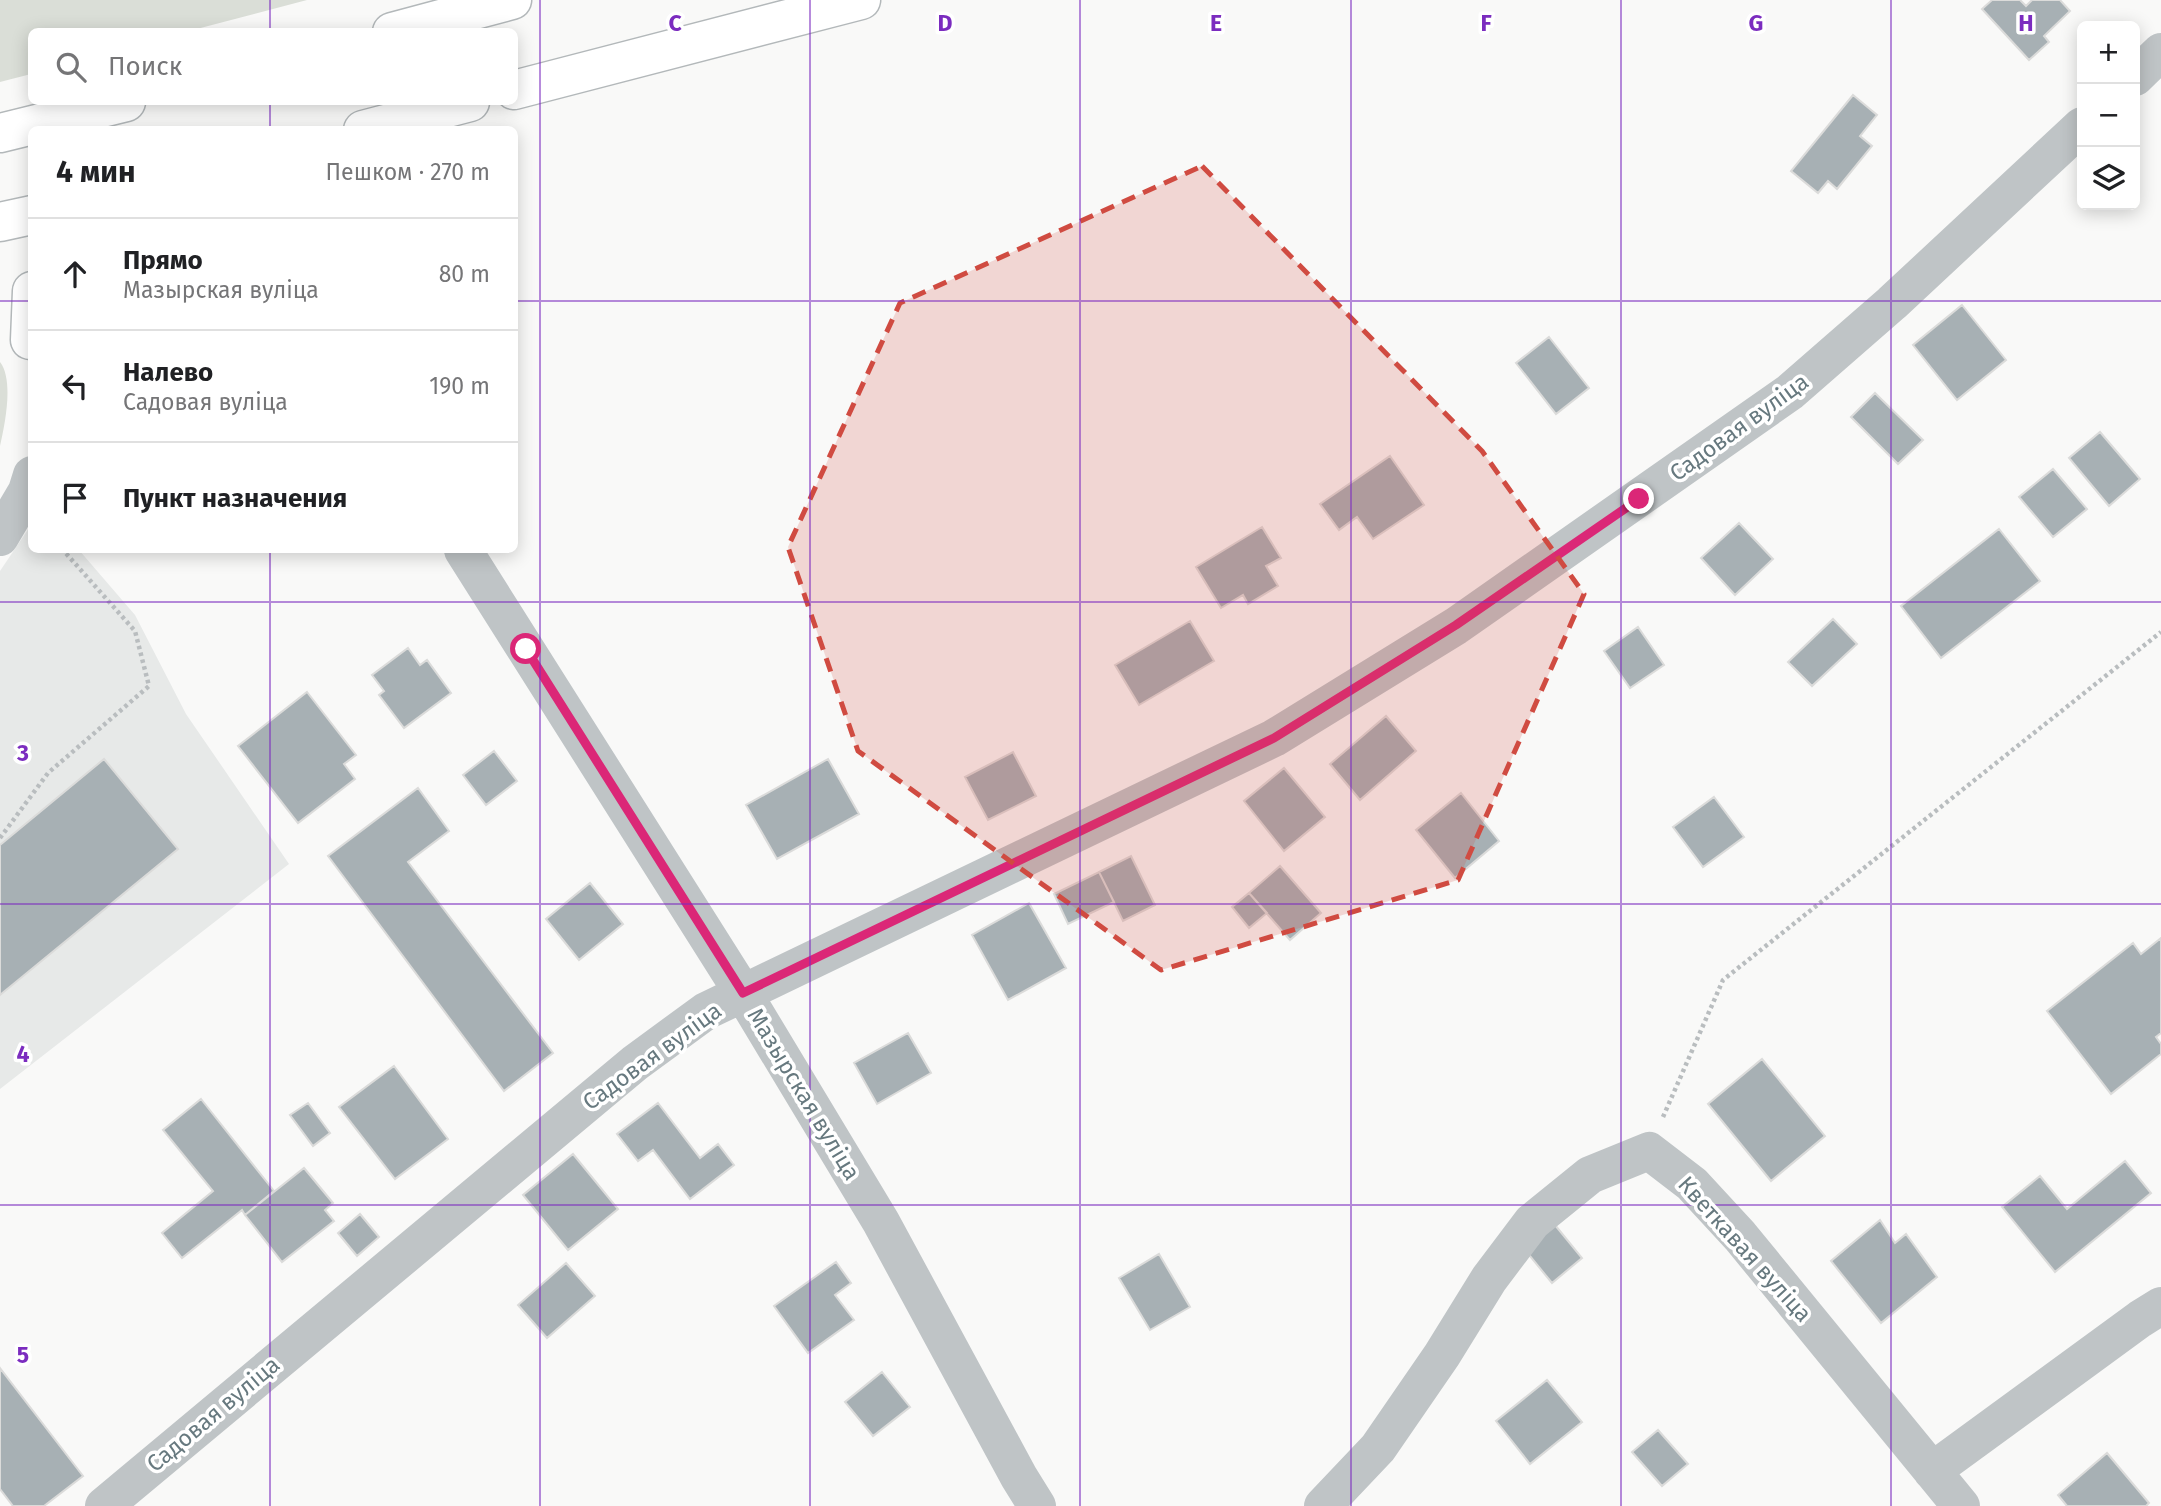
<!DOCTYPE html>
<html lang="ru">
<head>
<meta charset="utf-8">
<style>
	body { margin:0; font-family:"Fira Sans",sans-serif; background:#f6f6f6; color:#202124 }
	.controls { position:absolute; right:21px; top:21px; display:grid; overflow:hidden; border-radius:10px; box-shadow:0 4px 18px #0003 }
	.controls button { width:63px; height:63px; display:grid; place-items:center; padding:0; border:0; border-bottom:2px solid #e0e0e0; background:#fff; color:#202124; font:35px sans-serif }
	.stop { position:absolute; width:21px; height:21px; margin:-16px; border:5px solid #db2777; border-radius:50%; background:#fff }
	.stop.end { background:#db2777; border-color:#fff; box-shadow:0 2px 7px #0008 }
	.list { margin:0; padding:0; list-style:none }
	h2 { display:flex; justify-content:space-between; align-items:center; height:91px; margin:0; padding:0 28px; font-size:30px }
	h2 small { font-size:23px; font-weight:400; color:#757577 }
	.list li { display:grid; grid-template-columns:46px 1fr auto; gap:21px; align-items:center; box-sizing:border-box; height:112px; padding:0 28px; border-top:2px solid #e0e0e0 }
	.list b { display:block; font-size:26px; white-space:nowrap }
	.list p { margin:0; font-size:23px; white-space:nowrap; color:#757577 }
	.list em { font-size:23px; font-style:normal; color:#757577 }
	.icon { flex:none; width:38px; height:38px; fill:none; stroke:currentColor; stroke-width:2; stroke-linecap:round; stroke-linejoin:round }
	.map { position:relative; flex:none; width:2161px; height:1506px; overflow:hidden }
	.search { position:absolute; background:#fff; box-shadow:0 4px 18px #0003; left:28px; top:28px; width:490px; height:77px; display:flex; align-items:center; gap:18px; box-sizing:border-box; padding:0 24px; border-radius:10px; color:#757577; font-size:26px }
	.panel { position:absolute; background:#fff; box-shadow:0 4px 18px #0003; left:28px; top:126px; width:490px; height:427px; border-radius:10px }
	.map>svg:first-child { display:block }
</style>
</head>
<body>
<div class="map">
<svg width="2161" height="1506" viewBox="0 0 2161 1506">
	<rect width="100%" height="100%" fill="#f9f9f8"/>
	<!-- built -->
	<path fill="#e7e9e8" d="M31 525 32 550H79L135 615 186 714 289 864 0 1089V571Z"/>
	<!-- green -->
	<path fill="#daded7" d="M0 0H307L189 31 32 32 31 74 0 82Z
		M0 362C14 380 5 424 0 446Z"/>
	<!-- building -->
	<path fill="#a7b0b4" stroke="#dbdbda" stroke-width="2" d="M1992 0H2020L2026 6 2032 0H2060L2070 11 2044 36 2049 42 2029 60 1982 9Z
		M1853 95 1877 115 1860 136 1872 146 1837 189 1828 181 1818 193 1791 171Z
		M1962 305 2006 360 1957 400 1913 345Z
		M1549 337 1589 388 1556 414 1516 363Z
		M1875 393 1923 440 1898 464 1851 417Z
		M2100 432 2140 479 2109 506 2069 458Z
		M1390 456 1424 505 1373 539 1357 517 1339 530 1320 504Z
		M2053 469 2087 509 2053 537 2019 497Z
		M1739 523 1773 559 1735 595 1701 558Z
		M1262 527 1281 558 1266 566 1278 586 1248 604 1243 595 1221 608 1196 567Z
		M1999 529 2040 581 1941 658 1901 606Z
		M1833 619 1857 644 1812 686 1788 662Z
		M1190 621 1214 661 1139 705 1115 665Z
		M1638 627 1664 665 1630 688 1604 651Z
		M408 648 420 665 427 660 451 693 404 728 379 695 384 691 372 675Z
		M307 692 356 755 344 764 355 779 298 823 238 746Z
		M1386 716 1416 751 1360 800 1330 764Z
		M494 751 517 781 486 805 463 775Z
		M1013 752 1036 796 988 820 965 777Z
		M104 759 178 849 0 995V845Z
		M828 759 859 814 777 859 746 805Z
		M1284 768 1325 817 1284 851 1244 801Z
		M418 788 449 831 408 862 553 1053 504 1091 328 856Z
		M1461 793 1499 841 1455 878 1416 830Z
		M1714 797 1744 837 1703 867 1673 827Z
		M1131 856 1155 905 1123 921 1099 872Z
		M1280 866 1321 913 1290 940 1249 893Z
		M1099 872 1114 902 1068 924 1054 894Z
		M590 883 623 924 579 960 546 919Z
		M1249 893 1267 913 1249 928 1232 907Z
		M1029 903 1066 968 1008 1000 972 935Z
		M2161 938V1033L2156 1037 2161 1044V1054L2111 1094 2047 1011 2133 943 2141 954Z
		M908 1033 931 1073 877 1104 854 1063Z
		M1762 1059 1825 1136 1771 1181 1708 1104Z
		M394 1066 448 1139 395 1179 339 1107Z
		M201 1099 274 1191 245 1215 242 1210 182 1258 162 1233 213 1191 163 1130Z
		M308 1103 330 1133 313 1146 290 1115Z
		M658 1103 700 1158 718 1144 734 1165 690 1199 653 1150 638 1161 617 1134Z
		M573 1154 618 1209 568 1250 523 1195Z
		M2125 1161 2151 1193 2055 1272 2002 1207 2040 1176 2067 1209Z
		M304 1168 333 1203 325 1210 334 1221 282 1262 245 1215Z
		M360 1214 379 1237 357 1256 338 1233Z
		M1880 1220 1895 1243 1906 1234 1937 1277 1881 1323 1831 1261Z
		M1555 1225 1582 1258 1552 1283 1525 1250Z
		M1159 1254 1190 1307 1150 1330 1119 1278Z
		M836 1262 851 1283 835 1295 854 1320 808 1353 774 1306Z
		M566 1263 595 1296 547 1338 518 1305Z
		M0 1368 83 1476 44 1506H13L0 1489Z
		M882 1372 910 1407 873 1436 845 1402Z
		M1547 1380 1582 1422 1530 1464 1496 1421Z
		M1658 1430 1688 1464 1662 1486 1632 1452Z
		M2107 1453 2149 1503 2146 1506H2067L2058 1495Z"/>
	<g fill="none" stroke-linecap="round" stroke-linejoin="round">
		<defs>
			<path id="highway" d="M392 32 512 0
				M514 90 861 0
				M363 130 470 102
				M0 133 126 102
				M0 222 32 215
				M30 340 32 291"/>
		</defs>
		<!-- highway casing -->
		<use href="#highway" stroke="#b3b8ba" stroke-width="41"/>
		<!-- path -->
		<path stroke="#b9bdbf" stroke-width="4.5" stroke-dasharray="3.5 3.5" stroke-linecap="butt" d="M0 838 48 773 149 686 135 631 63 550
			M1663 1117 1723 980 2161 632"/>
		<!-- minor -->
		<path stroke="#bfc4c6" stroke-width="38" d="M2135 77 2161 52
			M0 537 27 491 32 475
			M463 550 743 993 881 1222 1019 1477 1037 1506
			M1932 1471 2140 1319 2161 1306
			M104 1506 635 1063 706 1011 1274 738 1456 626 1790 392 1892 303 2082 126
			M1323 1506 1378 1448 1442 1355 1489 1279 1532 1222 1590 1175 1649 1151 1692 1184 1740 1236 1961 1506"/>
		<!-- highway -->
		<use href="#highway" stroke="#fff" stroke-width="38"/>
	</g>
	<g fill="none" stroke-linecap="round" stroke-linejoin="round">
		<!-- route -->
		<path stroke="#db2777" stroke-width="9" d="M526 649 743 993 1274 738 1456 625 1639 499"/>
	</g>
	<!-- marked area -->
	<path fill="#d04b41" fill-opacity="0.2" stroke="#d04b41" stroke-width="5" stroke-dasharray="14 9" stroke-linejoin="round" d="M1202 166 1482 451 1584 594 1458 880 1161 970 858 751 788 547 900 303Z"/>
	<!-- grid -->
	<path fill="none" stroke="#7b2cbf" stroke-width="2" stroke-opacity="0.55" d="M270 0V32M540 0V1506M810 0V1506M1080 0V1506M1351 0V1506M1621 0V1506M1891 0V1506M270 102V130M0 301H32M514 301H2161M270 550V1506M0 602H2161M0 904H2161M0 1205H2161"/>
	<g text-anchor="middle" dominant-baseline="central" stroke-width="7" stroke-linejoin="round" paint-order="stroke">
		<!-- street labels -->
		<g font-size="23" fill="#67797f" stroke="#fff">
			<text transform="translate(1739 427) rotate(-36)">Садовая вуліца</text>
			<text transform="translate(652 1056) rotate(-36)">Садовая вуліца</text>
			<text transform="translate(804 1094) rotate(59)">Мазырская вуліца</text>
			<text transform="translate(1745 1249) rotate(48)">Кветкавая вуліца</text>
			<text transform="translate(213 1414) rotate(-40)">Садовая вуліца</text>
		</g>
	</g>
	<g font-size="23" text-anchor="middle" font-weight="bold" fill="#7b2cbf" stroke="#fff" stroke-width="7" stroke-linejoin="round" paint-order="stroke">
		<text x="675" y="31">C</text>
		<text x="945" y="31">D</text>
		<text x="1216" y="31">E</text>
		<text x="1486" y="31">F</text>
		<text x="1756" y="31">G</text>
		<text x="2026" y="31">H</text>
		<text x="23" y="761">3</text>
		<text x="23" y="1062">4</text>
		<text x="23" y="1363">5</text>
	</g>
</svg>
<div class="controls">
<button>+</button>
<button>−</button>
<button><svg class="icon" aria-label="layers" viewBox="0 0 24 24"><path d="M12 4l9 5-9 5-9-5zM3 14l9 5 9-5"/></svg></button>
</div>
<div class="stop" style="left:526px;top:649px"></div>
<div class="stop end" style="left:1639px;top:499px"></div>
<div class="search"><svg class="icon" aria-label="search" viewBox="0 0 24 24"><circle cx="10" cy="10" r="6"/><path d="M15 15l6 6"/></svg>Поиск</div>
<section class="panel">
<h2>4 мин<small>Пешком · 270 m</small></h2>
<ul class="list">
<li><svg class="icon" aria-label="ahead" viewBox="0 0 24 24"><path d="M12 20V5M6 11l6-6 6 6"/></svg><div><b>Прямо</b><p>Мазырская вуліца</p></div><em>80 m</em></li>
<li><svg class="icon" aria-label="left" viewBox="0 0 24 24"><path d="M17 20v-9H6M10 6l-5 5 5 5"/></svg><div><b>Налево</b><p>Садовая вуліца</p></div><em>190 m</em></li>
<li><svg class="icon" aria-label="arrive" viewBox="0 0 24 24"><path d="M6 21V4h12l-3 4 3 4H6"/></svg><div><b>Пункт назначения</b></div></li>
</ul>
</section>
</div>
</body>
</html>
